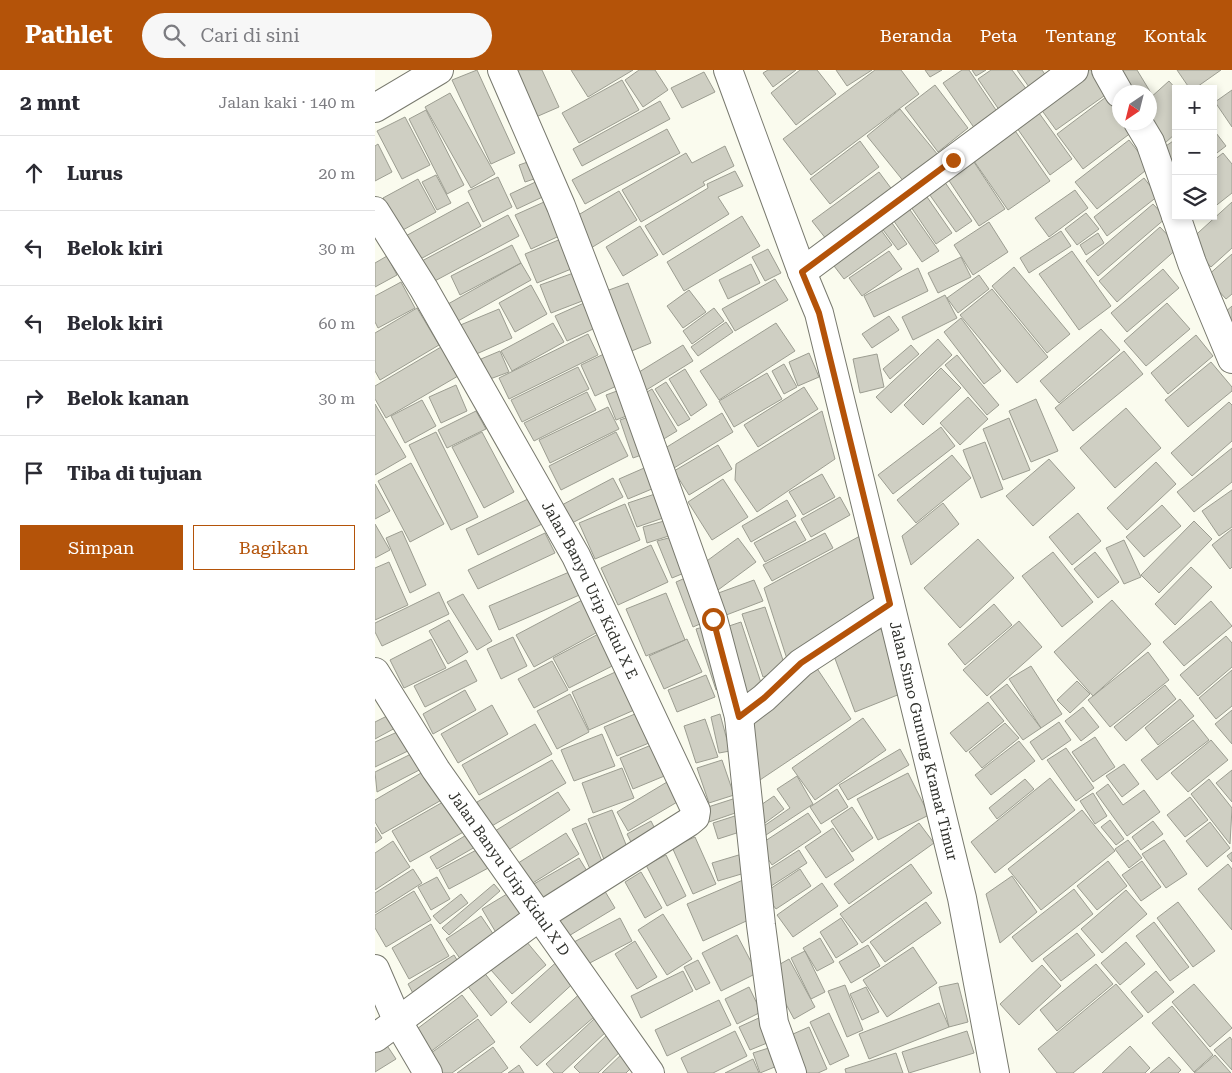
<!DOCTYPE html>
<html lang="id">
<head>
<meta charset="utf-8">
<style>
	body { margin:0; font-family:"Roboto Serif",serif; background:#f7f7f7; color:#2b2b33 }
	.controls { position:absolute; right:15px; top:15px; display:grid; overflow:hidden; border-radius:0px; box-shadow:0 2px 8px #0003 }
	.controls button { width:45px; height:45px; display:grid; place-items:center; padding:0; border:0; border-bottom:1px solid #e1e1e2; background:#fff; color:#2b2b33; font:25px sans-serif }
	.compass { position:absolute; left:737px; top:15px; width:45px; height:45px; border-radius:50%; background:#fff; box-shadow:0 2px 8px #0003; rotate:215deg }
	.stop { position:absolute; width:15px; height:15px; margin:-11px; border:4px solid #b45309; border-radius:50%; background:#fff }
	.stop.end { background:#b45309; border-color:#fff; box-shadow:0 1px 5px #0008 }
	.list { margin:0; padding:0; list-style:none }
	h2 { display:flex; justify-content:space-between; align-items:center; height:65px; margin:0; padding:0 20px; font-size:21px }
	h2 small { font-size:16px; font-weight:400; color:#7c7c81 }
	.list li { display:grid; grid-template-columns:32px 1fr auto; gap:15px; align-items:center; box-sizing:border-box; height:75px; padding:0 20px; border-top:1px solid #e1e1e2 }
	.list b { display:block; font-size:19px; white-space:nowrap }
	.list em { font-size:16px; font-style:normal; color:#7c7c81 }
	.actions { display:flex; gap:10px; padding:15px 20px }
	.actions a { flex:1; padding:11px 0; border:1px solid #b45309; border-radius:0px; text-align:center; font-size:18px; color:#b45309 }
	.actions .main { background:#b45309; color:#fff }
	.icon { flex:none; width:28px; height:28px; fill:none; stroke:currentColor; stroke-width:2; stroke-linecap:round; stroke-linejoin:round }
	.map { position:relative; flex:none; width:857px; height:1003px; overflow:hidden }
	header { display:flex; align-items:center; gap:30px; box-sizing:border-box; height:70px; padding:0 25px; background:#b45309; color:#fff }
	header strong { font-size:24px }
	nav { display:flex; gap:28px; margin-inline-start:auto; font-size:18px }
	.search { width:350px; height:45px; background:#f7f7f7; display:flex; align-items:center; gap:12px; box-sizing:border-box; padding:0 18px; border-radius:28px; color:#7c7c81; font-size:19px }
	main { display:flex }
	aside { flex:1; background:#fff }
	.map>svg:first-child { display:block }
</style>
</head>
<body>
<header>
<strong>Pathlet</strong>
<div class="search"><svg class="icon" aria-label="search" viewBox="0 0 24 24"><circle cx="10" cy="10" r="6"/><path d="M15 15l6 6"/></svg>Cari di sini</div>
<nav><a>Beranda</a><a>Peta</a><a>Tentang</a><a>Kontak</a></nav>
</header>
<main>
<aside>
<h2>2 mnt<small>Jalan kaki · 140 m</small></h2>
<ul class="list">
<li><svg class="icon" aria-label="ahead" viewBox="0 0 24 24"><path d="M12 20V5M6 11l6-6 6 6"/></svg><div><b>Lurus</b></div><em>20 m</em></li>
<li><svg class="icon" aria-label="left" viewBox="0 0 24 24"><path d="M17 20v-9H6M10 6l-5 5 5 5"/></svg><div><b>Belok kiri</b></div><em>30 m</em></li>
<li><svg class="icon" aria-label="left" viewBox="0 0 24 24"><path d="M17 20v-9H6M10 6l-5 5 5 5"/></svg><div><b>Belok kiri</b></div><em>60 m</em></li>
<li><svg class="icon" aria-label="right" viewBox="0 0 24 24"><path d="M7 20v-9h11M14 6l5 5-5 5"/></svg><div><b>Belok kanan</b></div><em>30 m</em></li>
<li><svg class="icon" aria-label="arrive" viewBox="0 0 24 24"><path d="M6 21V4h12l-3 4 3 4H6"/></svg><div><b>Tiba di tujuan</b></div></li>
</ul>
<div class="actions"><a class="main">Simpan</a><a>Bagikan</a></div>
</aside>
<div class="map">
<svg width="857" height="1003" viewBox="0 0 857 1003">
	<rect width="100%" height="100%" fill="#fafbee"/>
	<!-- building -->
	<path fill="#cfcfc3" stroke="#9c9d91" d="M102 0 140 83 116 94 77 10Z
		M131 0H167L184 37 154 50Z
		M196 0H258L213 27Z
		M264 0H280L293 20 268 37 250 10Z
		M393 0H421L398 17 388 3Z
		M425 0H442L461 24 421 55 396 23Z
		M461 0H497L472 16Z
		M500 0H526L544 24 436 105 408 69Z
		M550 0H567L555 7Z
		M587 0H594L623 43 600 59 568 13Z
		M597 0H611L601 6Z
		M616 0H637L655 24 627 44 603 9Z
		M642 0H667L671 6 654 17Z
		M712 0H722L736 21 681 60 663 35Z
		M737 0H762L776 23 774 25V22H752Z
		M802 0H846L819 19H815Z
		M329 2 340 22 307 38 296 18Z
		M247 10 264 40 204 73 187 43Z
		M794 11 801 19V63L789 74 774 52V29Z
		M560 15 593 58 563 82 530 38Z
		M857 20V57L840 32Z
		M75 23 120 104 96 118 50 37Z
		M735 24 744 37V52H756L761 59 708 99 682 64Z
		M285 31 295 49 207 96 198 79Z
		M659 36 697 89 675 105 637 51Z
		M525 39 568 91 534 118 492 66Z
		M51 40 89 115 72 124 34 49Z
		M30 47 55 95 27 109 2 61Z
		M634 52 675 111 633 140 592 81Z
		M292 59 305 83 210 134 197 110Z
		M838 59 851 76 838 86Z
		M801 69V95L788 78Z
		M754 70 775 97 722 139 700 112Z
		M485 71 504 97 455 134 435 109Z
		M3 74 17 102 0 111V76Z
		M350 76 359 96 328 112 330 115 266 152 247 120 311 83 317 93Z
		M848 83 857 94V123L838 138V91Z
		M595 86 630 139 604 156 569 103Z
		M164 88 171 105 150 112 144 95Z
		M360 101 368 116 343 127 354 144 288 185 270 156 333 118 332 114Z
		M504 102 521 125 455 174 437 151Z
		M61 105 76 133 62 140 47 112Z
		M123 107 137 137 108 152 93 121Z
		M169 108 176 123 142 139 135 124Z
		M769 108 783 126 732 166 719 147Z
		M43 109 61 142 26 161 8 128Z
		M569 111 597 151 581 162 552 121Z
		M700 120 713 138 674 167 660 148Z
		M244 121 262 150 211 181 193 151Z
		M550 124 577 163 561 174 534 134Z
		M178 128 193 162 156 179 140 145Z
		M528 130 564 181 547 192 512 141Z
		M93 132 106 156 40 192 27 168Z
		M857 132V178L836 197 813 172Z
		M778 134 791 148 723 206 711 191Z
		M711 143 724 159 702 175 690 159Z
		M133 145 144 166 56 213 45 192Z
		M367 146 385 176 309 221 292 192Z
		M512 146 532 174 523 180 503 153Z
		M614 152 633 182 598 205 579 175Z
		M501 153 517 175 469 209 453 188Z
		M265 156 283 185 248 206 231 177Z
		M785 157 804 177 742 232 724 211Z
		M686 161 696 176 654 203 645 188Z
		M723 163 729 173 711 185 705 175Z
		M193 166 206 195 162 213 150 184Z
		M137 175 146 193 85 225 76 206Z
		M393 179 406 203 390 211 377 187Z
		M514 181 527 199 487 226 474 208Z
		M697 181 736 236 704 260 664 204Z
		M857 184V224L851 229 831 207Z
		M12 186 22 205 0 217V193Z
		M586 187 596 207 563 223 553 203Z
		M146 193 156 210 83 251 73 234Z
		M376 194 385 213 353 229 344 210Z
		M639 197 695 264 672 283 617 216Z
		M543 198 553 221 499 247 489 226Z
		M788 199 804 218 752 262 736 243Z
		M204 201 215 228 176 243 165 215Z
		M604 205 614 219 583 243 572 228Z
		M400 209 413 230 360 261 347 239Z
		M26 212 40 238 3 258 0 252V226Z
		M253 213 276 273 247 285 223 224Z
		M156 215 172 244 140 262 124 233Z
		M617 219 673 287 642 313 585 245Z
		M314 220 331 242 308 258 292 236Z
		M570 225 582 248 538 270 527 247Z
		M218 229 229 254 192 271 180 246Z
		M792 233 815 259 771 296 749 271Z
		M857 236V251L849 243Z
		M42 238 64 275 5 310 0 301V263Z
		M339 238 349 251 317 274 308 261Z
		M124 239 137 268 97 286 83 256Z
		M514 246 524 260 497 278 487 264Z
		M586 248 626 301 609 314 569 262Z
		M351 252 358 262 323 286 316 277Z
		M178 253 189 272 137 301 126 281Z
		M401 253 420 281 344 330 325 301Z
		M726 259 745 280 684 333 665 311Z
		M213 264 223 285 134 329 124 308Z
		M821 265 838 286 793 324 776 303Z
		M563 269 577 285 516 343 501 327Z
		M308 275 318 291 265 324 256 307Z
		M536 275 544 284 515 309 508 299Z
		M66 277 83 306 11 348 0 329V316Z
		M125 281 134 302 115 309 106 289Z
		M235 281 250 312 220 326 206 295Z
		M749 281 768 304 698 361 680 338Z
		M434 283 444 307 423 316 414 292Z
		M502 284 509 317 485 323 478 289Z
		M582 285 624 335 612 345 570 295Z
		M836 292 857 317V321L813 357 790 330Z
		M409 294 422 317 409 324 397 301Z
		M203 297 214 319 147 352 136 330Z
		M566 298 586 318 548 355 529 335Z
		M310 299 332 335 316 346 294 309Z
		M392 303 407 329 359 357 344 331Z
		M291 312 315 349 303 356 280 319Z
		M81 315 92 341 66 353 54 327Z
		M253 317 262 342 241 350 231 325Z
		M429 317 443 339 383 377 369 355Z
		M277 319 302 361 287 370 262 328Z
		M212 322 221 340 159 371 149 353Z
		M593 327 613 349 585 375 565 353Z
		M661 329 683 381 656 392 634 341Z
		M47 330 61 356 30 373 16 346Z
		M854 332 857 335V371L817 406 796 383Z
		M0 334 31 387 0 405Z
		M233 337 244 359 175 393 164 370Z
		M751 338 786 378 740 418 705 378Z
		M101 341 111 359 72 378 63 360Z
		M447 341 460 389 382 442 360 410 361 394Z
		M347 343 358 362 299 398 287 380Z
		M259 345 272 383 258 388 245 350Z
		M634 348 655 400 628 410 608 359Z
		M566 357 580 376 518 424 503 405Z
		M61 362 103 447 76 460 34 375Z
		M107 362 139 422 109 438 77 377Z
		M241 362 253 386 186 420 174 396Z
		M610 372 628 419 606 428 588 380Z
		M343 375 357 399 314 425 299 401Z
		M857 378V412L819 442 802 422Z
		M577 385 596 408 541 453 522 430Z
		M674 389 700 418 658 456 631 426Z
		M781 392 801 414 752 460 732 438Z
		M36 393 69 454 35 472 3 411Z
		M276 395 284 416 253 429 244 409Z
		M447 404 460 427 428 445 414 422Z
		M238 408 248 427 195 454 185 436Z
		M348 409 373 447 337 470 313 432Z
		M0 414 15 441 0 449Z
		M857 420V457L844 466 827 441Z
		M286 422 294 446 262 457 253 433Z
		M465 427 475 445 436 467 426 449Z
		M155 428 167 454 103 485 91 459Z
		M412 430 421 446 376 472 367 456Z
		M568 433 584 454 536 495 527 466Z
		M250 434 265 470 220 489 204 453Z
		M787 435 806 456 769 487 751 467Z
		M703 443 726 471 697 495 674 467Z
		M296 449 300 464 272 473 268 457Z
		M420 451 431 470 390 492 379 473Z
		M819 451 837 469 784 523 766 505Z
		M0 454 15 480 0 488Z
		M857 459V497L855 499 837 475Z
		M27 461 51 515 35 523 11 468Z
		M170 463 180 483 103 519 93 500Z
		M450 463 458 478 397 511 388 495Z
		M301 466 314 501 297 508 282 471Z
		M485 466 504 535 413 592 389 518Z
		M363 468 381 492 343 520 325 496Z
		M603 469 639 508 585 558 549 518Z
		M749 470 766 507 749 514 731 478Z
		M276 475 293 512 243 535 226 498Z
		M678 482 718 532 687 557 647 506Z
		M720 482 744 512 723 528 699 499Z
		M14 492 33 535 0 550V498Z
		M816 497 837 517 800 555 780 534Z
		M199 500 209 523 124 560 114 536Z
		M315 506 332 551 318 557 301 512Z
		M379 510 388 531 346 547 338 525Z
		M64 522 74 544 7 576 0 562V553Z
		M291 523 310 570 271 586 251 539Z
		M88 524 117 571 102 580 72 532Z
		M211 528 228 559 159 597 141 565Z
		M737 530 776 574 718 626 679 582Z
		M836 531 857 556 809 596 788 572Z
		M619 534 637 555 590 595 573 574Z
		M390 537 411 599 388 607 367 544Z
		M74 550 93 582 73 594 54 561Z
		M644 551 667 577 612 626 588 600Z
		M366 552 388 619 366 626 345 559Z
		M335 555 354 615 341 620 321 559Z
		M506 559 530 622 480 642 456 578Z
		M231 560 247 591 194 618 178 588Z
		M851 566 857 573V597L823 626 805 605Z
		M138 567 152 596 126 609 112 579Z
		M56 569 71 598 29 618 15 590Z
		M312 569 327 602 289 619 274 586Z
		M773 582 794 610 735 657 713 630Z
		M91 590 102 611 50 637 39 616Z
		M177 591 193 620 159 638 143 609Z
		M437 591 476 649 373 718 370 653Z
		M656 596 687 644 666 658 634 609Z
		M249 598 266 637 214 660 197 622Z
		M857 600V636L841 649 824 628Z
		M331 605 340 627 302 642 293 620Z
		M702 611 715 624 695 643 682 630Z
		M632 614 666 658 648 670 615 627Z
		M790 615 801 629 751 671 739 657Z
		M90 620 101 640 58 664 48 644Z
		M195 624 214 662 182 679 162 641Z
		M805 629 819 646 783 675 770 658Z
		M613 632 629 651 591 682 575 663Z
		M117 635 133 664 83 693 66 664Z
		M708 637 724 657 706 671 690 651Z
		M857 640V674L840 654Z
		M267 641 279 671 242 686 229 657Z
		M16 644 22 657 0 669V652Z
		M345 644 355 681 344 683 336 647Z
		M488 648 511 680 440 730 417 698Z
		M330 649 343 687 321 693 309 656Z
		M818 650 834 670 782 710 766 690Z
		M684 652 696 670 667 690 655 672Z
		M630 653 644 668 607 698 594 682Z
		M160 654 177 684 104 725 87 695Z
		M29 659 39 678 0 697V672Z
		M227 664 240 696 199 711 186 680Z
		M720 667 740 697 718 712 697 682Z
		M836 670 853 690 813 722 796 703Z
		M286 671 299 702 258 719 245 688Z
		M644 671 660 691 616 725 600 705Z
		M691 678 719 718 701 731 672 690Z
		M525 679 534 695 473 730 464 715Z
		M42 681 50 697 2 722 0 702Z
		M177 690 191 713 115 757 102 732Z
		M347 690 359 725 334 733 322 698Z
		M749 694 764 714 747 727 731 706Z
		M247 698 259 728 218 743 207 713Z
		M53 699 70 728 7 764 0 752V730Z
		M857 700V732L841 713Z
		M533 703 554 745 503 770 482 729Z
		M422 706 438 734 388 767 383 760 415 738 402 719Z
		M675 708 700 740 620 803 596 772Z
		M297 709 309 728 253 761 242 742Z
		M650 709 659 719 622 749 614 738Z
		M834 709 857 738 855 774 816 724Z
		M733 714 748 735 769 720 785 742 752 766 721 723Z
		M462 719 473 737 446 754 435 737Z
		M183 722 195 740 132 781 120 761Z
		M718 723 732 746 720 754 705 731Z
		M399 726 409 739 390 753 380 739Z
		M364 727 369 740 334 752 330 738Z
		M815 727 833 750 810 767 792 745Z
		M75 728 92 760 35 792 17 761Z
		M477 737 498 768 477 782 456 751Z
		M237 740 254 782 230 792 213 749Z
		M707 740 740 781 666 840 633 799Z
		M369 743 374 759 343 769 338 753Z
		M433 743 446 762 397 795 384 775Z
		M735 750 749 769 741 775 726 757Z
		M276 751 284 767 260 780 252 764Z
		M778 751 788 764 766 780 757 767Z
		M835 752 855 778 832 797 811 771Z
		M211 753 229 796 216 801 197 759Z
		M544 753 559 773 474 834 459 814Z
		M0 757 7 768 0 773Z
		M458 758 479 790 451 808 430 777Z
		M191 763 204 784 153 816 140 795Z
		M93 764 100 777 62 799 55 787Z
		M320 767 341 814 318 824 297 777Z
		M753 770 767 788 754 798 740 779Z
		M789 770 812 804 791 818 767 784Z
		M18 771 35 797 0 820V783Z
		M107 777 117 796 74 819 64 800Z
		M424 780 432 793 393 818 385 805Z
		M857 782V792L852 786Z
		M367 784 373 802 343 811 337 793Z
		M291 785 311 826 292 836 271 795Z
		M204 788 215 806 168 833 157 815Z
		M733 791 752 816 722 840 702 816Z
		M767 791 786 817 766 831 747 805Z
		M536 794 557 823 487 873 465 844Z
		M853 794 857 799V860L823 819Z
		M38 799 47 813 0 843V823Z
		M425 799 436 816 401 839 389 823Z
		M266 802 287 838 270 848 250 812Z
		M637 806 662 842 625 873 611 824Z
		M62 807 75 829 56 840 43 817Z
		M375 807 380 847 328 871 312 834Z
		M447 813 463 836 418 867 402 845Z
		M119 814 125 821 74 865 67 858Z
		M228 818 240 838 192 867 180 847Z
		M699 819 718 844 657 892 637 867Z
		M751 820 772 844 727 883 706 859Z
		M39 821 56 850 11 877 0 858V845Z
		M137 821 153 847 123 866 107 839Z
		M86 824 93 833 65 854 58 846Z
		M551 832 566 853 510 892 495 872Z
		M803 832 840 881 818 897 782 848Z
		M288 844 317 889 292 905 263 860Z
		M106 846 123 871 89 894 71 869Z
		M245 848 257 871 209 896 197 873Z
		M466 848 483 874 461 888 445 862Z
		M779 852 814 897 795 911 761 866Z
		M56 854 74 886 34 909 17 878Z
		M702 863 720 885 686 911 668 889Z
		M362 865 382 903 346 921 327 883Z
		M445 868 459 892 442 901 428 878Z
		M151 871 171 895 137 924 116 900Z
		M260 871 282 907 262 919 240 884Z
		M751 872 770 894 745 915 726 893Z
		M493 875 505 896 476 913 464 892Z
		M538 877 562 913 512 947 488 910Z
		M430 881 450 922 436 929 416 888Z
		M79 885 87 898 40 927 33 914Z
		M186 888 204 908 155 953 136 933Z
		M414 889 440 937 419 949 393 901Z
		M323 890 335 913 321 920 309 897Z
		M721 894 738 914 682 961 665 940Z
		M667 895 686 916 644 955 625 934Z
		M108 901 132 932 116 946 91 914Z
		M308 901 318 921 266 948 256 926Z
		M781 901 799 922 773 943 756 922Z
		M583 913 593 952 574 957 564 917Z
		M741 914 768 946 698 1003H682L663 979Z
		M819 914 857 958 835 977 797 932Z
		M470 915 488 960 472 967 453 921Z
		M374 917 386 942 362 954 350 929Z
		M491 917 504 942 487 950 475 924Z
		M208 921 226 941 162 996 145 977Z
		M87 925 103 946 50 986 34 965Z
		M344 930 356 955 292 986 280 960Z
		M564 933 574 957 494 989 484 964Z
		M797 936 838 985 819 1002 777 953Z
		M454 943 474 986 455 995 435 952Z
		M386 947 397 971 375 980 364 957Z
		M220 948 232 961 187 1003H179L171 994Z
		M103 949 120 972 77 1003H64L52 986Z
		M434 957 452 999 443 1003H423L409 968Z
		M237 960 252 975 223 1003H205L199 997Z
		M360 961 372 986 338 1003H313L306 988Z
		M592 961 599 983 534 1003 527 982Z
		M855 967 857 970V1000L839 980Z
		M7 968 21 989 0 1002V972Z
		M400 976 407 994 385 1003 378 983Z
		M755 976 775 998 770 1003H727Z
		M118 977 133 998 126 1003H82Z
		M250 981 261 993 251 1003H227Z
		M521 983 528 1003H471L470 999Z
		M840 985 856 1003H819Z
		M794 987 806 1000 803 1003H775Z
		M378 989 384 1003H350Z
		M144 995 149 1003H133Z"/>
	<g fill="none" stroke-linecap="round" stroke-linejoin="round">
		<defs>
			<g id="minor">
				<path d="M127 0 186 136 252 308 338 549 364 647 389 628 426 593 515 535"/>
				<path id="s1" d="M353 0 427 202 444 243 587 828 620 1003"/>
				<path d="M731 0 744 23"/>
				<path d="M0 38 64 0"/>
				<path d="M763 52 775 72 801 146"/>
				<path id="s2" d="M0 141 49 219 201 486 321 741 320 747 314 752 164 847 0 968"/>
				<path d="M801 146 817 193 857 289"/>
				<path d="M427 202 699 0"/>
				<path id="s3" d="M0 602 61 700 275 1003"/>
				<path d="M364 647 386 855 399 953 417 1003"/>
				<path d="M0 899 23 952 53 1003"/>
			</g>
		</defs>
		<!-- minor casing -->
		<use href="#minor" stroke="#78796e" stroke-width="30"/>
		<!-- minor -->
		<use href="#minor" stroke="#fff" stroke-width="28"/>
	</g>
	<g fill="none" stroke-linecap="round" stroke-linejoin="round">
		<!-- route -->
		<path stroke="#b45309" stroke-width="6" d="M338 549 364 647 389 628 426 593 515 534 444 243 427 202 578 90"/>
	</g>
	<g text-anchor="middle" dominant-baseline="central" stroke-width="4.5" stroke-linejoin="round" paint-order="stroke">
		<!-- street labels -->
		<g font-size="15" fill="#30312c" stroke="#fafbee">
			<text stroke="none"><textPath href="#s2" startOffset="436">Jalan Banyu Urip Kidul X E</textPath></text>
			<text stroke="none"><textPath href="#s1" startOffset="700">Jalan Simo Gunung Kramat Timur</textPath></text>
			<text stroke="none"><textPath href="#s3" startOffset="242">Jalan Banyu Urip Kidul X D</textPath></text>
		</g>
	</g>
</svg>
<div class="controls">
<button>+</button>
<button>−</button>
<button><svg class="icon" aria-label="layers" viewBox="0 0 24 24"><path d="M12 4l9 5-9 5-9-5zM3 14l9 5 9-5"/></svg></button>
</div>
<svg class="compass" viewBox="-18 -18 36 36"><path d="M0-13l5 13h-10z" fill="#e53935"/><path d="M0 13l5-13h-10z" fill="#7c7c81"/></svg>
<div class="stop" style="left:338px;top:549px"></div>
<div class="stop end" style="left:578px;top:90px"></div>
</div>
</main>
</body>
</html>
